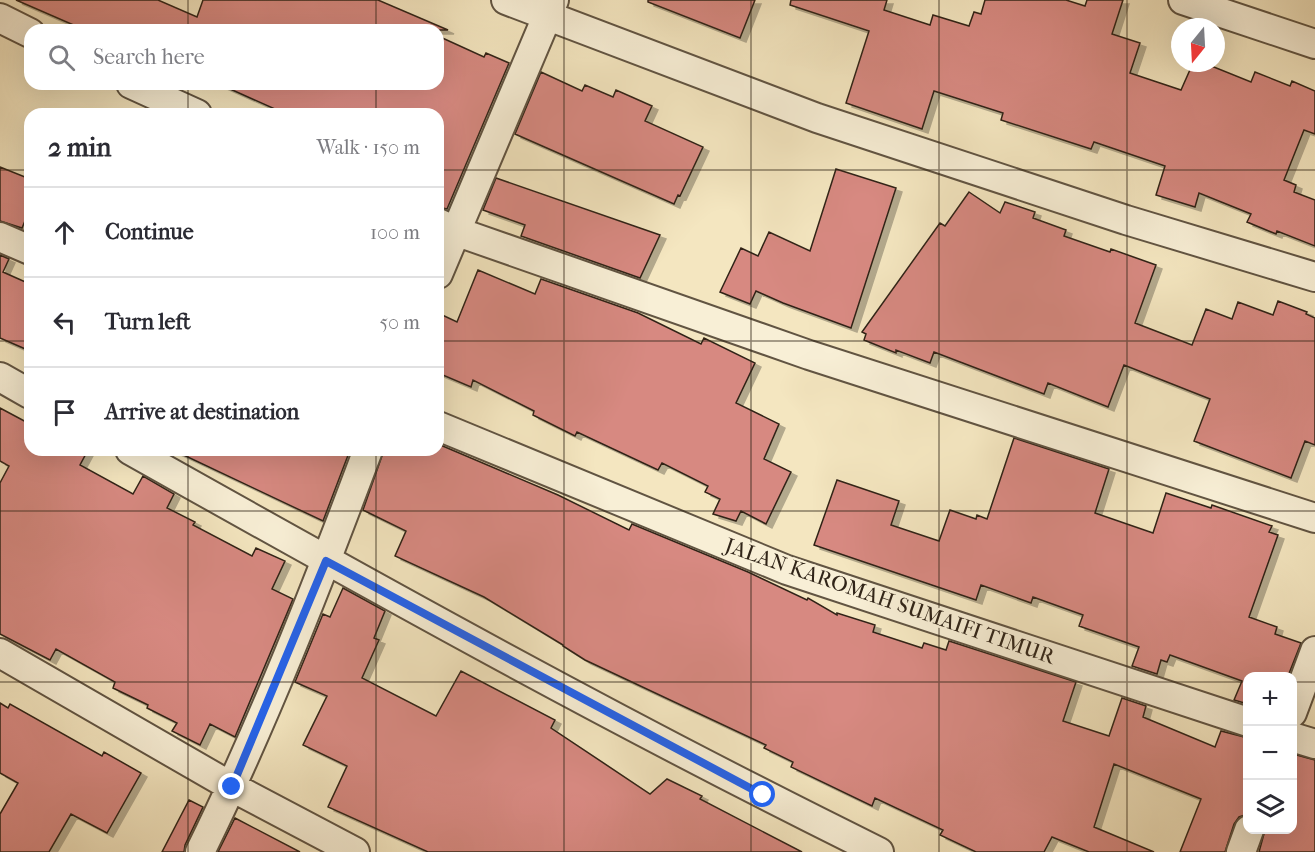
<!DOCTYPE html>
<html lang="en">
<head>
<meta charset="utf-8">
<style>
	body { margin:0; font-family:"IM FELL French Canon",serif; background:#f2f2f3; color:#2b2b33 }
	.controls { position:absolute; right:18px; bottom:18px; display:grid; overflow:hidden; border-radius:12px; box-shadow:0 6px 24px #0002 }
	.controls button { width:54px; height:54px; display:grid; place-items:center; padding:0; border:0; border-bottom:2px solid #e1e1e2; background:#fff; color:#2b2b33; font:30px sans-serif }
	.compass { position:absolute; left:1171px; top:18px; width:54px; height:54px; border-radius:50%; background:#fff; box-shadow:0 6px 24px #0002; rotate:198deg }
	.stop { position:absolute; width:18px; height:18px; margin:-14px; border:4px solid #2563eb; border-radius:50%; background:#fff }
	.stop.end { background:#2563eb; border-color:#fff; box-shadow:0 2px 6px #0008 }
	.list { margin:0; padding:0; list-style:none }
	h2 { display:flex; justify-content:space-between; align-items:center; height:78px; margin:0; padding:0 24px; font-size:26px }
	h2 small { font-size:20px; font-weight:400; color:#7c7c81 }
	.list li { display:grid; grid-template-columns:39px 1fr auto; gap:18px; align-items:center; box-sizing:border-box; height:90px; padding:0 24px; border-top:2px solid #e1e1e2 }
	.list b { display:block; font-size:22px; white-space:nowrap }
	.list em { font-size:20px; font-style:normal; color:#7c7c81 }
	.icon { flex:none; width:33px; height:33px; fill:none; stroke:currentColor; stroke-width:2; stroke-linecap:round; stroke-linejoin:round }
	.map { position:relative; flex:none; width:1315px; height:852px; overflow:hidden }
	.search { position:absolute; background:#fff; box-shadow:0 6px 24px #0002; left:24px; top:24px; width:420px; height:66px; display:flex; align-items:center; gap:15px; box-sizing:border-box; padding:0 21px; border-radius:18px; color:#7c7c81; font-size:22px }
	.panel { position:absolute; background:#fff; box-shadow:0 6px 24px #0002; left:24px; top:108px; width:420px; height:348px; border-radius:18px }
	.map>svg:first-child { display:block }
</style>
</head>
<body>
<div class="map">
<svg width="1315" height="852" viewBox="0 0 1315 852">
	<defs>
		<filter id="shadow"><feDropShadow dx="6" dy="4" stdDeviation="0" flood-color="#0004"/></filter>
	</defs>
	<rect width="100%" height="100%" fill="#f4e6c0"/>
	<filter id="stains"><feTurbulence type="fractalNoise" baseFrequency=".00333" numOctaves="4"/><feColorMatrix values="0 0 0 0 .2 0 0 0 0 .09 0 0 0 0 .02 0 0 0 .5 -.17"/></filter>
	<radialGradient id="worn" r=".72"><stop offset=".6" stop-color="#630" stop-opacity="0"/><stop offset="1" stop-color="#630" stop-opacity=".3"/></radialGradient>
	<!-- building -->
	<path fill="#d78981" stroke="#302418" stroke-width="1.5" filter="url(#shadow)" d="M16 0H158L197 17 203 0H378L448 30H108L102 27 104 30H85Z
		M648 0H755L740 38 648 2Z
		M791 0H887L884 10 930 25 933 15 969 26 974 12 981 14 985 0H1066L1085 6 1087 0H1123L1112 34 1140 43 1130 73 1181 90 1193 63H1204L1251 82 1255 72 1290 86 1292 81 1315 91V134L1304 130 1284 180 1296 185 1294 192 1315 200V246L1277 231 1276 234 1247 222 1251 214 1199 193 1195 207 1156 195 1165 166 1094 142 1091 149 1001 120 1003 113 934 91 922 129 846 103 869 31 790 5Z
		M438 36 484 57 486 53 509 63 447 209 438 207V114H286L219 84H438Z
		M541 72 582 91 585 85 613 97 616 90 652 106 645 121 703 147 680 196 678 195 674 204 515 134Z
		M0 167 30 179V209L22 228 0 221Z
		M836 169 896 188 851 328 783 303 756 291 750 304 720 292 741 248 758 256 769 232 810 251Z
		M496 178 660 235 640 278 521 236 525 225 483 210Z
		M969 192 1000 213 1005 202 1035 212 1033 218 1066 230 1064 236 1110 252 1111 249 1156 265 1135 323 1192 345 1206 309 1232 319 1238 302 1273 315 1278 301 1307 312 1306 314 1315 318V445L1305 441 1291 478 1194 441 1210 399 1124 365 1108 407 1048 383 1044 394 934 352 930 363 896 350V353L864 340 866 334 862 332 940 223 945 226Z
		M0 255 9 259 3 272 30 284V351L0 338Z
		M478 270 535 294 541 279 638 313 701 344 704 338 755 363 736 403 779 424 764 459 791 472 766 524 741 511 736 521 713 514 720 499 705 492 708 486 662 463 658 470 577 432 575 436 533 415 534 411 473 380 471 387 438 373V313L457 322Z
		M0 408 30 424V450H88L80 465 133 494 143 476 174 494 167 508 195 522 193 525 252 556 256 548 285 561 272 589 293 599 235 737 210 724 200 745 172 731 177 723 147 708 148 705 113 688 115 682 56 649 50 660 0 634V483L9 466 0 461Z
		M1014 438 1109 469 1095 513 1153 533 1166 493 1211 508 1212 505 1272 526 1269 532 1278 535 1249 617 1277 627 1275 634 1301 643 1288 676H1248V704L1234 700 1242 681 1170 655 1167 662 1161 660 1157 674 1132 666 1139 647 1079 626 1083 615 1033 597 1031 603 981 585 976 600 814 545 837 480 899 501 891 525 939 541 950 510 976 519 977 515 987 519Z
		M438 444 558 495 629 530 632 524 748 572 807 600 808 598 837 615V613L875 625 873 632 922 648 924 643 946 650 949 641 1076 682 1063 721 1109 736 1122 698 1146 706 1143 717 1215 747 1221 731 1248 738V814L1239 817 1234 824 1225 852H1180L1201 799 1114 764 1094 827 1154 852H1089L1052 837 1044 852H976L940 835 943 830 875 798 872 806 791 767 793 762 764 748 766 745 585 660 563 646V645L484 597 395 556 406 531 363 510 384 450H438Z
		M173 450H350L323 521Z
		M343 588 385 611 374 638 379 640 362 678 436 716 461 671 555 720 551 728 650 794 667 779 702 796 700 799 802 852H428L328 807 347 766 303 745 327 696 295 682 323 614 330 617Z
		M0 703 8 708 10 704 102 756 104 752 141 773 107 833 71 814 49 852H0V814L18 783 0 773Z
		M1293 754 1315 760V852H1259L1265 830H1293Z
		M189 800 203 807 185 845 184 852H162Z
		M235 818 300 852H218Z"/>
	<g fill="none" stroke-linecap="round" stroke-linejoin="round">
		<defs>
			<path id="minor" d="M506 0 817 118 1126 220 1315 277
				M1183 0 1315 44
				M0 18 30 33
				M131 84 197 114
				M438 223 455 231 809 355 1315 518
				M0 237 30 250
				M438 274 554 0
				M0 377 30 394
				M438 426 787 570 1248 722
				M130 450C377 589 625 727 879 852
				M0 653 232 787 355 852
				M1292 713 1315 651
				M1292 737 1315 744
				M200 852C264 722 317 586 368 450
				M1241 852 1249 830"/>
		</defs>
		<!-- minor casing -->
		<use href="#minor" stroke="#615442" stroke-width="32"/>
		<!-- minor -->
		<use href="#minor" stroke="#f8efd6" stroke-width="28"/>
	</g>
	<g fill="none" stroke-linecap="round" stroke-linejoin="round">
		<!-- route -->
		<path stroke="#2563eb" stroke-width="8" d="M232 787 326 561 763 795"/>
	</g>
	<!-- grid -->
	<path fill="none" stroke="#302418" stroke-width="1.5" stroke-opacity="0.55" d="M188 0V30M376 0V30M564 0V852M751 0V852M939 0V852M1127 0V852M188 84V114M376 84V114M0 170H30M438 170H1315M0 341H30M438 341H1315M188 450V852M376 450V852M0 511H1315M0 682H1248M1292 682H1315"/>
	<g text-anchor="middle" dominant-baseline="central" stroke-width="4.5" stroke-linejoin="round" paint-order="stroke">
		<!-- street labels -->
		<g font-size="21" fill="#302418" stroke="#f8efd6">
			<text transform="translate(890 601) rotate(19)">JALAN KAROMAH SUMAIFI TIMUR</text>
		</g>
	</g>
	<rect width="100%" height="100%" filter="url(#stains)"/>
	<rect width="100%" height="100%" fill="url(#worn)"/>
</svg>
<div class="controls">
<button>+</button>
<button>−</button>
<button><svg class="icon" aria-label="layers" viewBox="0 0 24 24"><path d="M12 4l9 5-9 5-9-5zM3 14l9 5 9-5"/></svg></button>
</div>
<svg class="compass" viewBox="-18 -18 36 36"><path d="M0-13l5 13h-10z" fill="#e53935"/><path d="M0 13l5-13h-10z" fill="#7c7c81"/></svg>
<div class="stop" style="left:763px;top:795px"></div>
<div class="stop end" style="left:232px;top:787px"></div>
<div class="search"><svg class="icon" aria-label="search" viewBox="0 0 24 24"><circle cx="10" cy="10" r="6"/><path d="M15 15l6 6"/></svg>Search here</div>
<section class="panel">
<h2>2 min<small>Walk · 150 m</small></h2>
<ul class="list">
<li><svg class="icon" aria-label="ahead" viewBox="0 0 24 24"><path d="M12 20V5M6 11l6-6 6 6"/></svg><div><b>Continue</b></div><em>100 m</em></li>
<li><svg class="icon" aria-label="left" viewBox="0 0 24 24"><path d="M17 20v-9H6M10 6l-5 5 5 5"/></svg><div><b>Turn left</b></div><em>50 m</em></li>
<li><svg class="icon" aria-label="arrive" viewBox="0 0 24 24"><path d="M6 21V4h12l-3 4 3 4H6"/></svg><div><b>Arrive at destination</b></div></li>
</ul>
</section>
</div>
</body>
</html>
